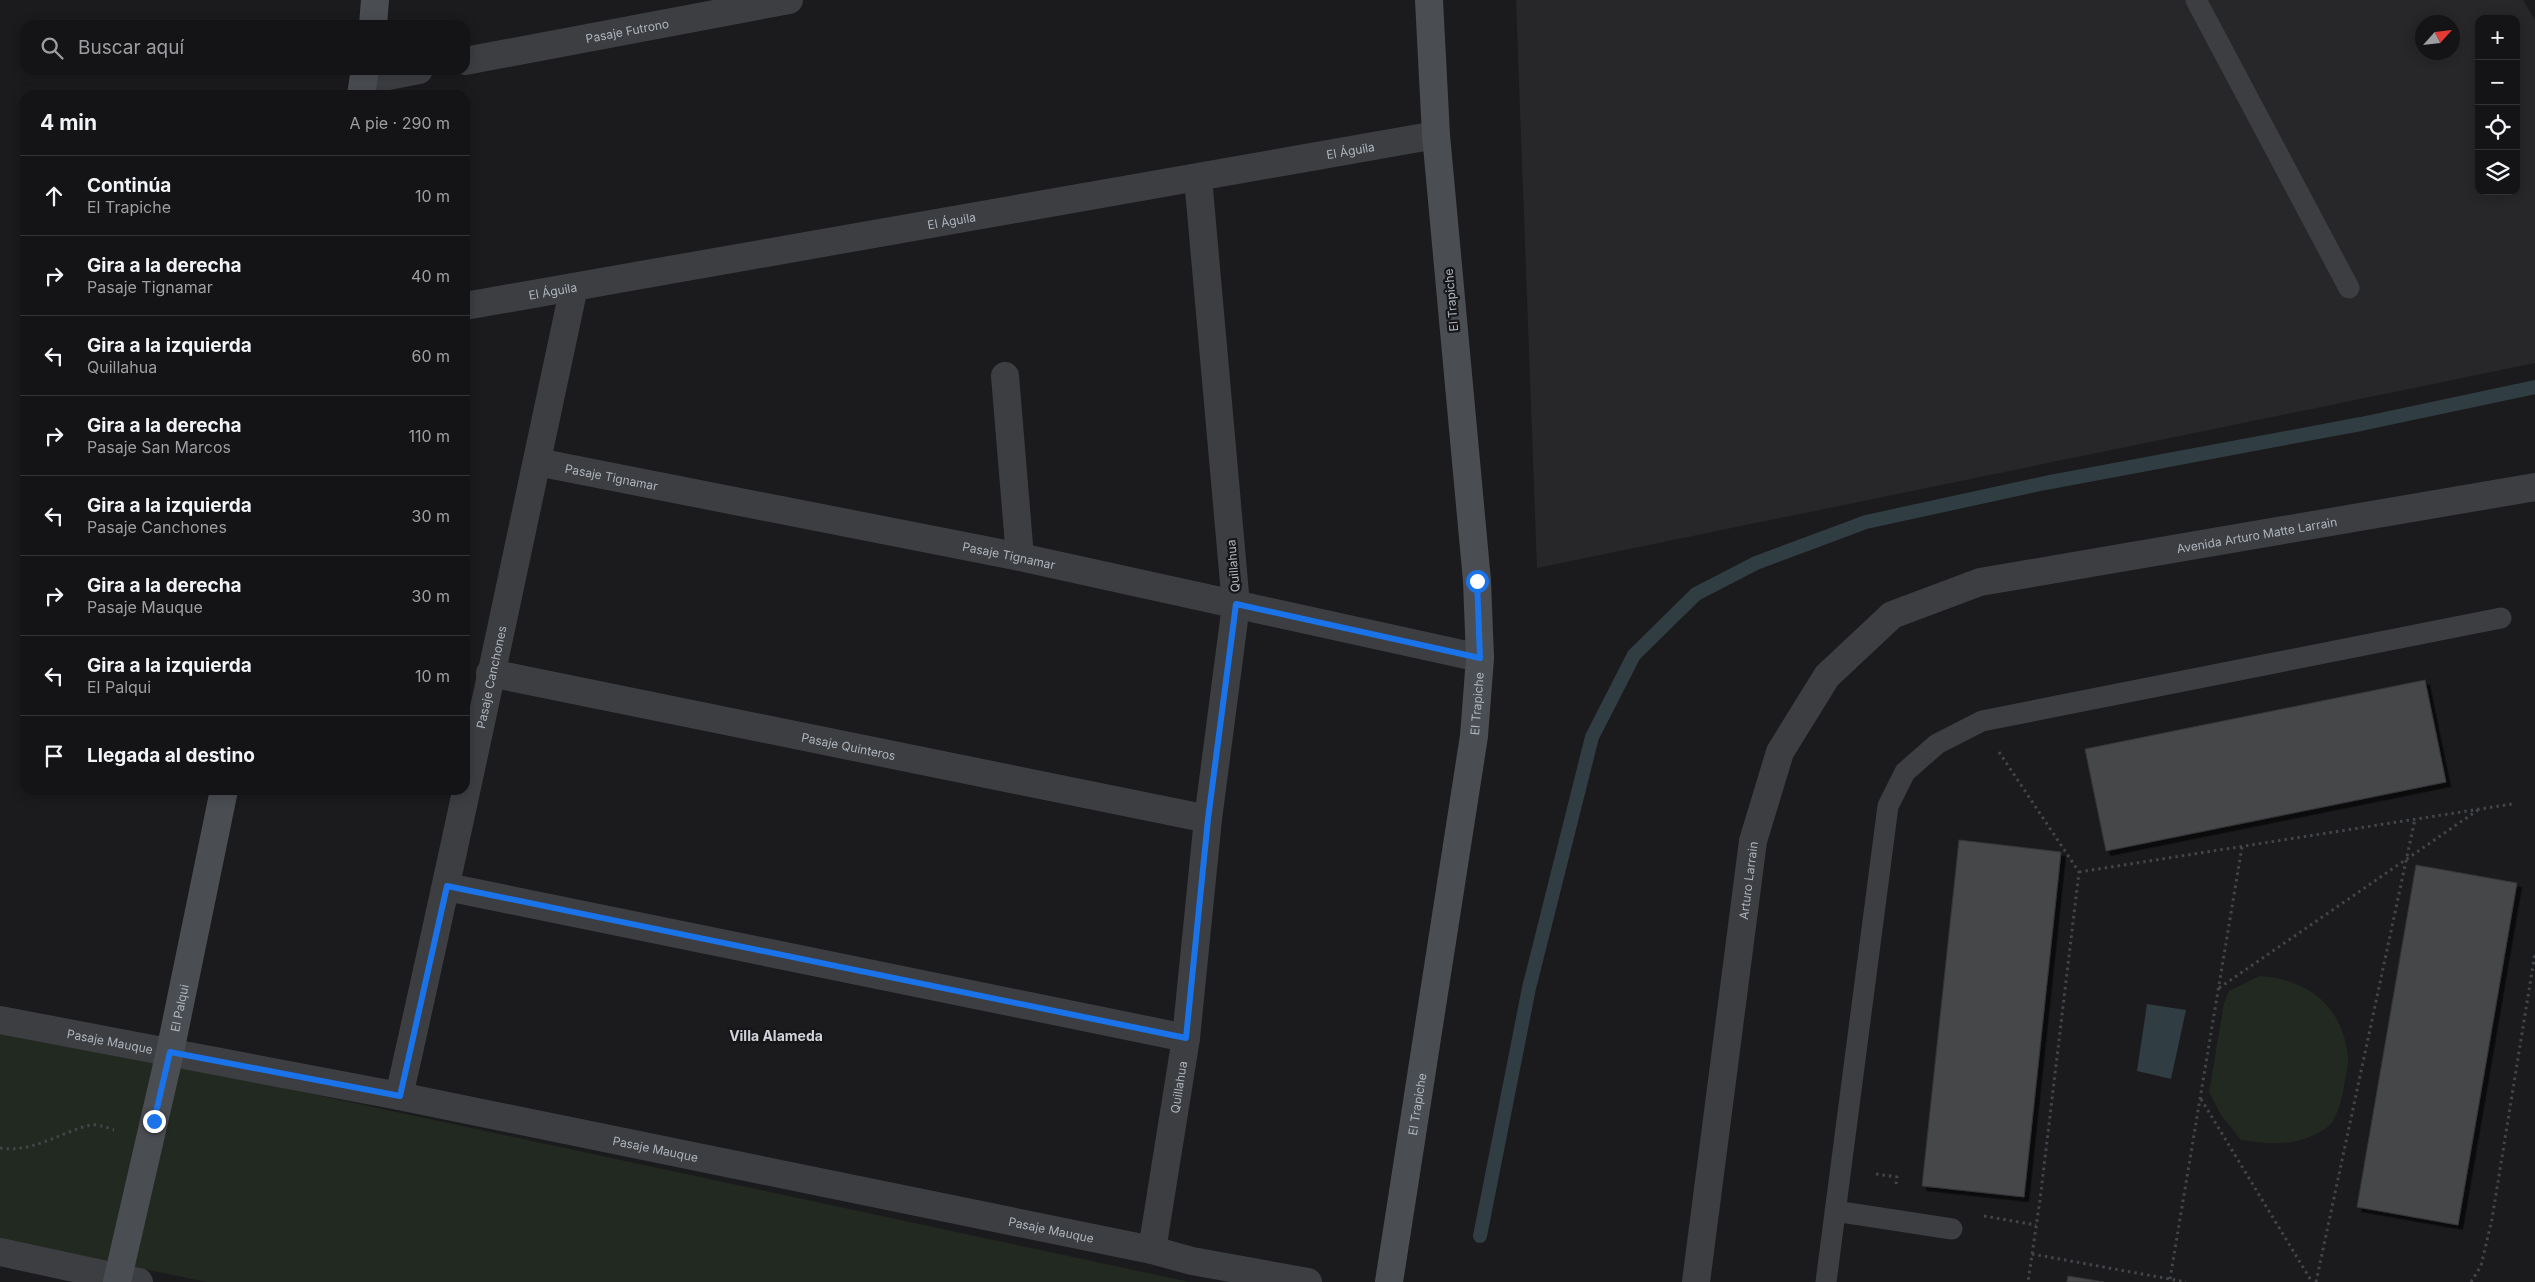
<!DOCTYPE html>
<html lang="es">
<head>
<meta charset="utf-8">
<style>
	body { margin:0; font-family:Inter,sans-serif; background:#212123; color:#f1f3f6 }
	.controls { position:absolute; right:15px; top:15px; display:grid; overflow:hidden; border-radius:10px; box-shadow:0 2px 12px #0003 }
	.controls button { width:45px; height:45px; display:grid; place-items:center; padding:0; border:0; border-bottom:1px solid #333335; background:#141416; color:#f1f3f6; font:25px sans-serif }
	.compass { position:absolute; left:2415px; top:15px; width:45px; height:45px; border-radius:50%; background:#141416; box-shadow:0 2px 12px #0003; rotate:63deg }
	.stop { position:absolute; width:15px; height:15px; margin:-11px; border:4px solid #1a73e8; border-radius:50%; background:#fff }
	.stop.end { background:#1a73e8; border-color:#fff; box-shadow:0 1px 5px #0008 }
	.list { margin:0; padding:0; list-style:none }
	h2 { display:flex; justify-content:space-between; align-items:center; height:65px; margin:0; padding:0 20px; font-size:21px }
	h2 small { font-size:16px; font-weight:400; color:#9d9ea1 }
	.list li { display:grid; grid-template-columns:32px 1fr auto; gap:15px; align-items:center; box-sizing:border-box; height:80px; padding:0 20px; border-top:1px solid #333335 }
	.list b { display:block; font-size:19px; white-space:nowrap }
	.list p { margin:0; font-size:16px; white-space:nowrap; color:#9d9ea1 }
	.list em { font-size:16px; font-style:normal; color:#9d9ea1 }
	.icon { flex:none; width:28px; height:28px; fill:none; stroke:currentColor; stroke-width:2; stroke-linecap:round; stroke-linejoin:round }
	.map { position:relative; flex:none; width:2535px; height:1282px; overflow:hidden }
	.search { position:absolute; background:#141416; box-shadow:0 2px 12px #0003; left:20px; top:20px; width:450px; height:55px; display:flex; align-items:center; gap:12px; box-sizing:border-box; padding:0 18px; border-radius:15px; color:#9d9ea1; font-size:19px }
	.panel { position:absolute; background:#141416; box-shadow:0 2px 12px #0003; left:20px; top:90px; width:450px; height:705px; border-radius:15px }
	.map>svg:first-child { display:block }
</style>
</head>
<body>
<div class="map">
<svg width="2535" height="1282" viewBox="0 0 2535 1282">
	<defs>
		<filter id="shadow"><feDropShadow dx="4.5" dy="4.5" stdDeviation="0" flood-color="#0009"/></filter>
	</defs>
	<rect width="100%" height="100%" fill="#1b1b1d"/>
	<!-- built -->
	<path fill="#27272a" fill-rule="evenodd" d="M1516 0H2523L2535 20V363L1537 568ZM2479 19H2516V191H2479ZM2422 22H2452V52H2422Z"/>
	<!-- green -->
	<path fill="#212920" d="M2259 976C2308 979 2343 1006 2348 1057 2349 1066 2345 1078 2344 1087 2342 1097 2337 1119 2329 1126 2300 1147 2274 1145 2241 1140L2221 1115 2209 1092 2224 1003 2229 991Z
		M0 1027 1190 1282H206L0 1239Z"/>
	<!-- water -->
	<path fill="#303d42" d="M2147 1004 2186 1010 2171 1079 2137 1071Z"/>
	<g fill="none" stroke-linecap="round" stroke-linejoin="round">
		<!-- stream -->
		<path stroke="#303d42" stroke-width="14" d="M1480 1236 1529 988 1592 737 1634 655 1696 594 1756 563 1866 522 2045 483 2361 424 2535 387"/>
	</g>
	<!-- building -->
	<path fill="#45464a" stroke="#353639" filter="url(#shadow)" d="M2425 680 2446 782 2106 851 2085 749Z
		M1959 840 2061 852 2024 1197 1922 1186Z
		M2416 865 2517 883 2458 1225 2357 1207Z
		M2068 1276 2104 1282H2067Z"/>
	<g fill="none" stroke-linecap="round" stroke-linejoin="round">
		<!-- path -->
		<path stroke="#424549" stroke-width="3" stroke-dasharray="2.5 4" stroke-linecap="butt" d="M1999 752 2079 872 2040 1200 2028 1282
			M2079 872 2512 804
			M2219 988 2478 810
			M2201 1099 2312 1282
			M0 1148C34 1153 60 1132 91 1125 98 1124 108 1128 114 1130
			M1876 1174 1897 1177 1896 1184
			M1984 1216 2036 1225
			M2032 1254 2186 1282
			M2170 1279 2242 847
			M2316 1282 2415 819
			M2471 1282 2481 1266 2492 1219 2535 953"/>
		<!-- lane -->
		<path stroke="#3c3e42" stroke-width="21" d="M2196 0 2349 288
			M1835 1211 1952 1229
			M1826 1282 1888 806 1905 772 1937 744 1982 721 2501 618"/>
		<!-- street -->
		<g stroke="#3c3e42" stroke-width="28">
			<path id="s1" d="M465 61 789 0"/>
			<path d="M363 81 419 70"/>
			<path id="s2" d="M465 306 1436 135"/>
			<path d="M1005 376 1020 557"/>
			<path id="s3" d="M537 462 1020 557 1480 658"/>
			<path id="s4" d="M490 673 1208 819"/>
			<path d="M447 887 1186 1038"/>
			<path id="s5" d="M0 1020 399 1096 1152 1250 1192 1261 1308 1282"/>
			<path id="s6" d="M399 1096C460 827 516 557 574 287"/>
			<path id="s7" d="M1152 1250 1186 1038 1208 819 1236 605 1198 178"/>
			<path d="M0 1252 139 1282"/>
			<path id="s8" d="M1696 1282 1753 841 1780 752 1827 676 1892 615 1980 582 2535 487"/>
		</g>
		<!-- secondary -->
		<g stroke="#4a4d52" stroke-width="28">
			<path d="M373 25 375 0"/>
			<path d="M361 95 365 70"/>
			<path id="s9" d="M117 1282 170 1052 224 790"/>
			<path id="s10" d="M1389 1282 1474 736 1480 658 1477 581 1436 135 1429 0"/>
		</g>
	</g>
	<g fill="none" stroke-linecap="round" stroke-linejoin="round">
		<!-- route -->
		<path stroke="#1a73e8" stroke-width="6" d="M154 1121 170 1052 400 1096 447 886 1186 1038 1208 819 1236 604 1480 658 1477 581"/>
	</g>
	<g text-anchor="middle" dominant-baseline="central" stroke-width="4.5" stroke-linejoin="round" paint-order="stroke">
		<!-- street labels -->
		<g font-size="12" fill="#aeb5bd" stroke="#161618">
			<text stroke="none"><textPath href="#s1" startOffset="165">Pasaje Futrono</textPath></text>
			<text stroke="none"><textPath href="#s2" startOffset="899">El Águila</textPath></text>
			<text stroke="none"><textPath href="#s2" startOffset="494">El Águila</textPath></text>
			<text stroke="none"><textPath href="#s2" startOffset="89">El Águila</textPath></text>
			<text transform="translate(1451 300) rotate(-95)">El Trapiche</text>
			<text stroke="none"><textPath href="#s3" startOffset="76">Pasaje Tignamar</textPath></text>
			<text stroke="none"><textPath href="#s8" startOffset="1091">Avenida Arturo Matte Larrain</textPath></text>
			<text stroke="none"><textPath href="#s3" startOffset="481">Pasaje Tignamar</textPath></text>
			<text transform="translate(1233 566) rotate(-95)">Quillahua</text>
			<text stroke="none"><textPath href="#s6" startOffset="429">Pasaje Canchones</textPath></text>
			<text stroke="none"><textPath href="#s10" startOffset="585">El Trapiche</textPath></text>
			<text stroke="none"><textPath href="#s4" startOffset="366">Pasaje Quinteros</textPath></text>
			<text stroke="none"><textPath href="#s8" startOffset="405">Arturo Larrain</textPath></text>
			<text stroke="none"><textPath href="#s9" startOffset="281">El Palqui</textPath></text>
			<text stroke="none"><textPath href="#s5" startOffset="112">Pasaje Mauque</textPath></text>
			<text stroke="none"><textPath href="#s7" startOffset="165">Quillahua</textPath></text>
			<text stroke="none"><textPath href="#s10" startOffset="180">El Trapiche</textPath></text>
			<text stroke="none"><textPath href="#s5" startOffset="668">Pasaje Mauque</textPath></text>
			<text stroke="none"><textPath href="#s5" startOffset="1072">Pasaje Mauque</textPath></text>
		</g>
		<!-- neighbourhood labels -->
		<g font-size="14" font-weight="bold" fill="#cfd3d9" stroke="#161618">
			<text x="776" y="1035">Villa Alameda</text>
		</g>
	</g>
</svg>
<div class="controls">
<button>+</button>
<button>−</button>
<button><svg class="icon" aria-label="locate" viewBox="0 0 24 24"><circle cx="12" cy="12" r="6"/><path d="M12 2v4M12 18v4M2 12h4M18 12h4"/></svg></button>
<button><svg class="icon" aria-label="layers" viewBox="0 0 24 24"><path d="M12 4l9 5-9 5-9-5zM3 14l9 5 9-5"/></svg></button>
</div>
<svg class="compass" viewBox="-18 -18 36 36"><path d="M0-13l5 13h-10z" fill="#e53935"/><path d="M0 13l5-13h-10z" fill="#9d9ea1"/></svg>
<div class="stop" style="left:1477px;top:581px"></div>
<div class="stop end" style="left:154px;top:1121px"></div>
<div class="search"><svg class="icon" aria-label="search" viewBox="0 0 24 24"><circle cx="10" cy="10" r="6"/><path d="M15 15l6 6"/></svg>Buscar aquí</div>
<section class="panel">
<h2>4 min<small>A pie · 290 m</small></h2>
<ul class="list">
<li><svg class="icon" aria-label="ahead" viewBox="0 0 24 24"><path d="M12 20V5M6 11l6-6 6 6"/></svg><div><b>Continúa</b><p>El Trapiche</p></div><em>10 m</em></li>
<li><svg class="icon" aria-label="right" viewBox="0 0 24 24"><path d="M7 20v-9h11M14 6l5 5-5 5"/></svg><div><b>Gira a la derecha</b><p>Pasaje Tignamar</p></div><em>40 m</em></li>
<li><svg class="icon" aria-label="left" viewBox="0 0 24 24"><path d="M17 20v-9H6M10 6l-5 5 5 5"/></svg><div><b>Gira a la izquierda</b><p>Quillahua</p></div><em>60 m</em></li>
<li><svg class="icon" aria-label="right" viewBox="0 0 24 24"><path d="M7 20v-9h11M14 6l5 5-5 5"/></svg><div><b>Gira a la derecha</b><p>Pasaje San Marcos</p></div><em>110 m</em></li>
<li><svg class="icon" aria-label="left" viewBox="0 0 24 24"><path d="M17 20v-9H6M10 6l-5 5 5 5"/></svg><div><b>Gira a la izquierda</b><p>Pasaje Canchones</p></div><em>30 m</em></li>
<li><svg class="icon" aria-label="right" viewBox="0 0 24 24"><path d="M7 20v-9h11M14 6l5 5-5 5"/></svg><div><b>Gira a la derecha</b><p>Pasaje Mauque</p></div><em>30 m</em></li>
<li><svg class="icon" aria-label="left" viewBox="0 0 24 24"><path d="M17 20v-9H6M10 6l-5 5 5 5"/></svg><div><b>Gira a la izquierda</b><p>El Palqui</p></div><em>10 m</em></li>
<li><svg class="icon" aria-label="arrive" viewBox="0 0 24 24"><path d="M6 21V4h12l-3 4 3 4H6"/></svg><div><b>Llegada al destino</b></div></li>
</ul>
</section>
</div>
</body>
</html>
